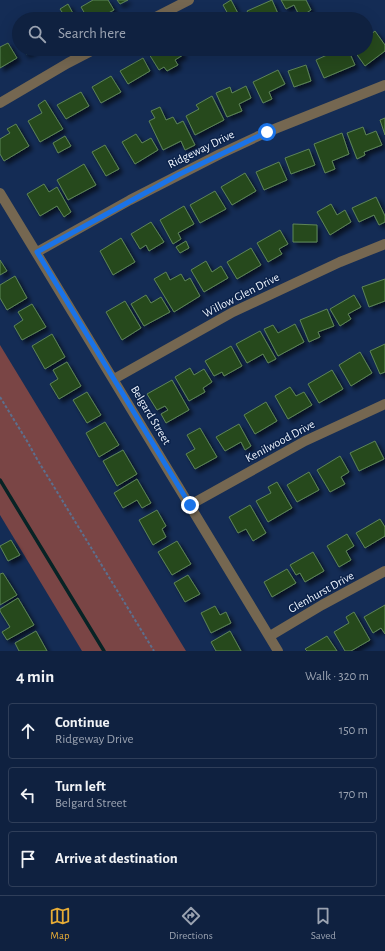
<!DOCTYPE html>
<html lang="en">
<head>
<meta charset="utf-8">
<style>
	body { margin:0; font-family:"Alegreya Sans",sans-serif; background:#1d2e4b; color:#f1f3f6 }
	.stop { position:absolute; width:12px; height:12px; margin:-9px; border:3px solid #1a73e8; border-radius:50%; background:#fff }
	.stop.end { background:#1a73e8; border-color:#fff; box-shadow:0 1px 4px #0008 }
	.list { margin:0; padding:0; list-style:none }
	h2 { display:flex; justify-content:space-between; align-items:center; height:52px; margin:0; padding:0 16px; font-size:17px }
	h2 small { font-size:13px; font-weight:400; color:#9ba3b1 }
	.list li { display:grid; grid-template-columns:26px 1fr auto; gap:12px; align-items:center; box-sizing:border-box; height:56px; margin:0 8px 8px; padding:0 8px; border:1px solid #2f3e59; border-radius:4px }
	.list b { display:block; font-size:15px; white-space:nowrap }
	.list p { margin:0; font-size:13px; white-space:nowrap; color:#9ba3b1 }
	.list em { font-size:13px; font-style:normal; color:#9ba3b1 }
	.icon { flex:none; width:22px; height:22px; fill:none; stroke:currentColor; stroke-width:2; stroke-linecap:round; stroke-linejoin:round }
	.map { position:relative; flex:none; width:385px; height:651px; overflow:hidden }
	.search { position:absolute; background:#0f2140; box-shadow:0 4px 16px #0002; left:12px; right:12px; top:12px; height:44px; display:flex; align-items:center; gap:10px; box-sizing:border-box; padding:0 14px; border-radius:22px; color:#9ba3b1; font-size:15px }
	.sheet { height:244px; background:#0f2140 }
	nav { display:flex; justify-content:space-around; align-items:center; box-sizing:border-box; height:56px; border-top:1px solid #2f3e59; background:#0f2140; font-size:11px; color:#9ba3b1 }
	nav a { display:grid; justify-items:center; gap:2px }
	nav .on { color:#e7ac36 }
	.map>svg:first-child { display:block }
</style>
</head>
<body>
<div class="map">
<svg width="385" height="651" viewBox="0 0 385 651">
	<defs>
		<filter id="shadow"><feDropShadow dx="3.5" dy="3.5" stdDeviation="2" flood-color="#0009"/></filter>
	</defs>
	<rect width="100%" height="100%" fill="#142c55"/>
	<!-- green -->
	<path fill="#7a4545" d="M0 345 186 651H82L0 515Z"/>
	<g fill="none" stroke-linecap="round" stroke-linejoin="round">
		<!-- stream -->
		<path stroke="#072325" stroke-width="3.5" d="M0 480 104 651"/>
	</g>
	<!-- building -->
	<path fill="#254a1d" stroke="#5e8457" filter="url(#shadow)" d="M93 0H108L114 10 97 19H88L81 7Z
		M117 0H128L120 4Z
		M231 0 241 19H220L228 14 223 5Z
		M272 0 279 16 272 19H251L247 11Z
		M281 0H306L311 10 300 17 294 5 286 9Z
		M68 4 76 19H50L62 12 60 9Z
		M375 31 385 45V51L365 66 353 49H366V38Z
		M19 33V42L15 36Z
		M8 43 17 58 0 68V47Z
		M23 49H33L34 50 26 54Z
		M157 49H180L183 55 175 60 178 65 167 71 164 67 159 70 149 54Z
		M340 49H348L355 65 324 78 316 60Z
		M143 58 150 71 128 84 120 71Z
		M306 65 311 81 294 87 288 71Z
		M278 70 285 84 269 92 272 99 263 103 253 82Z
		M111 76 121 92 101 103 92 87Z
		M246 86 251 98 239 104 242 111 227 117 216 93 230 87 232 93Z
		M81 92 89 106 66 119 57 105Z
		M212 96 224 120 195 135 186 116 199 109 196 105Z
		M45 100 63 129 40 142 28 121 42 113 38 105Z
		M160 107 166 120 173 117 177 124 183 121 195 145 185 150 181 141 163 150 149 121 155 118 151 111Z
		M385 118V135L380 120Z
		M16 124 29 146 4 161 0 154V139L10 133 7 129Z
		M363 127 366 135 376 131 382 145 364 152 365 155 357 159 347 133Z
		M342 133 349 154 332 161 335 169 325 173 314 144Z
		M136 134 142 143 151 138 158 150 135 164 122 142Z
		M65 136 71 146 58 153 53 143Z
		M105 145 119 169 106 176 92 152Z
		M309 149 315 165 291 174 285 158Z
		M279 162 287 180 264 190 256 172Z
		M84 164 96 185 68 200 57 180Z
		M245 173 256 191 232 205 221 187Z
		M44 184 49 192 57 187 71 212 64 217 57 206 40 216 27 194Z
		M215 191 226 209 200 223 190 205Z
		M376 197 385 216V222L379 225 374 215 359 222 352 208Z
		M331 204 337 215 345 210 351 222 330 235 317 212Z
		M184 206 194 224 178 233 181 239 173 244 160 220Z
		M151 222 164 242 149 251 146 245 140 249 131 234Z
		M293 224 317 225V242H293Z
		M280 230 288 244 279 249 282 254 268 262 257 243Z
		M121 238 135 262 113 275 100 251Z
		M186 241 189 248 180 253 176 247Z
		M251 248 261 265 237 279 227 262Z
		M0 260 7 271 0 275Z
		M206 261 212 272 221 266 228 278 204 292 191 270Z
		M166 272 170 280 181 274 185 281 190 278 200 296 174 312 154 279Z
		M15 276 27 298 7 310 0 298V285Z
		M385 279V301L369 307 362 287Z
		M146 295 151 303 161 297 170 312 144 326 131 304Z
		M354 295 361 307 348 314 351 319 340 326 330 309Z
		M125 301 141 328 122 340 106 312Z
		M32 304 46 327 22 340 14 326 23 320 18 312Z
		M327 309 334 326 318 332 320 337 309 342 300 320Z
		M295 324 304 342 278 356 264 329 273 325 278 333Z
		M260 331 276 359 268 363 263 354 247 363 236 344Z
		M52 334 65 357 45 369 32 346Z
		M385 344V372L380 374 370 351Z
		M231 346 242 366 224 376 222 372 214 376 205 361Z
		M360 352 372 373 351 386 339 365Z
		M67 362 81 386 59 399 50 384 58 379 53 370Z
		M190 368 194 375 204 369 212 382 203 388 205 392 189 401 175 377Z
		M332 370 343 389 319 403 308 384Z
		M172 380 189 410 166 423 161 414 168 410 165 406 157 410 147 394Z
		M290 387 296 396 304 392 312 405 288 419 275 396Z
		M87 392 101 415 87 423 73 400Z
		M266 402 277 421 255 434 244 415Z
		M105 422 119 445 99 457 86 433Z
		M239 424 251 446 245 450 241 442 225 451 216 437Z
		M200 428 217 457 195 469 186 454 195 449 187 435Z
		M375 441 384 459 359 471 350 453Z
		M123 450 137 474 117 486 103 461Z
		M340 456 349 472 341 477 345 484 330 492 317 470Z
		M309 472 319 490 297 502 287 485Z
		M137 479 151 503 142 508 137 500 123 508 114 493Z
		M277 482 292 508 268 522 256 501 271 493 268 487Z
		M250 505 266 533 253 541 246 529 238 533 229 517Z
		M157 510 166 526 162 529 166 537 153 545 139 520Z
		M380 519 385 527V536L365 548 356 533Z
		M347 534 354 546 346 551 351 560 339 567 327 546Z
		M11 540 20 555 8 561 0 546Z
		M177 541 191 564 172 575 158 552Z
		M313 552 324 571 305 582 300 573 296 575 290 565Z
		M287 569 296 583 272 597 264 582Z
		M3 573 17 595 0 605V574Z
		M188 575 200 594 185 602 174 583Z
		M18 598 34 625 7 640 2 632 10 627 0 611V609Z
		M385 605V634L381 628 373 633 364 617Z
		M215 606 220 615 226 612 231 623 211 633 201 613Z
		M354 612 370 640 351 651H345L334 632 349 623 346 617Z
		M36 631 47 651H19L15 643Z
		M230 631 241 651H216L211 642Z
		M327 636 337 651H307L305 649Z"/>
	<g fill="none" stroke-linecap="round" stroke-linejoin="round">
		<!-- path -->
		<path stroke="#5c6f8d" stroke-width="2" stroke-dasharray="3 2" stroke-linecap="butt" d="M0 397 27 441 37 459 154 651"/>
		<!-- minor -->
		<path stroke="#756751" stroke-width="10" d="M152 19 189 0
			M0 103 68 63 95 49
			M0 193 278 651
			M37 252 130 200 220 154 267 132 385 85
			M114 379 233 312 340 262 385 244
			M190 505 305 441 385 404
			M270 636 322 605 385 571"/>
	</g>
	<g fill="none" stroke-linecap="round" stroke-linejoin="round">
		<!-- route -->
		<path stroke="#1a73e8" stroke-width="5" d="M190 505 37 252 178 175 267 132"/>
	</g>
	<g text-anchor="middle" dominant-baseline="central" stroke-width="3" stroke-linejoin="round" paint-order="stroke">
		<!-- street labels -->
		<g font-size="12" fill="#ecf3fd" stroke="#0b224a">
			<text transform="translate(201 149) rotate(-26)">Ridgeway Drive</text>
			<text transform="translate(241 295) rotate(-27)">Willow Glen Drive</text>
			<text transform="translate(151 415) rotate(59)">Belgard Street</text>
			<text transform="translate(280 441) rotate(-28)">Kenilwood Drive</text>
			<text transform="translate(321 592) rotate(-29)">Glenhurst Drive</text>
		</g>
	</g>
</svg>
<div class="stop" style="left:267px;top:132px"></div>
<div class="stop end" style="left:190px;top:505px"></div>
<div class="search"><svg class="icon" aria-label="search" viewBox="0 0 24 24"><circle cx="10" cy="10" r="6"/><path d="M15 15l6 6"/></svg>Search here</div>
</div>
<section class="sheet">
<h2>4 min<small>Walk · 320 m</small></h2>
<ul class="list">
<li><svg class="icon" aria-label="ahead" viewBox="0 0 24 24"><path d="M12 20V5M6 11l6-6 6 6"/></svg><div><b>Continue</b><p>Ridgeway Drive</p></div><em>150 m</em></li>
<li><svg class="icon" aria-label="left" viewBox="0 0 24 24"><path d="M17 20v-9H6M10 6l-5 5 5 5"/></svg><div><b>Turn left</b><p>Belgard Street</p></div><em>170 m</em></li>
<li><svg class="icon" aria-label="arrive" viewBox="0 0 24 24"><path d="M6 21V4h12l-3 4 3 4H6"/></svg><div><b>Arrive at destination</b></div></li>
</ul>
</section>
<nav>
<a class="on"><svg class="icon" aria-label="map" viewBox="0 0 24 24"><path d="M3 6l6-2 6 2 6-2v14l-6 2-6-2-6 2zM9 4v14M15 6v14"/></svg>Map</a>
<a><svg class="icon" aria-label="directions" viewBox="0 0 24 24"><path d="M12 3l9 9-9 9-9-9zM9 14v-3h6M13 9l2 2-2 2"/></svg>Directions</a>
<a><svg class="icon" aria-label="saved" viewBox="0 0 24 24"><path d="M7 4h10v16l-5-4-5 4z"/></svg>Saved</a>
</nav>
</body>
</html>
